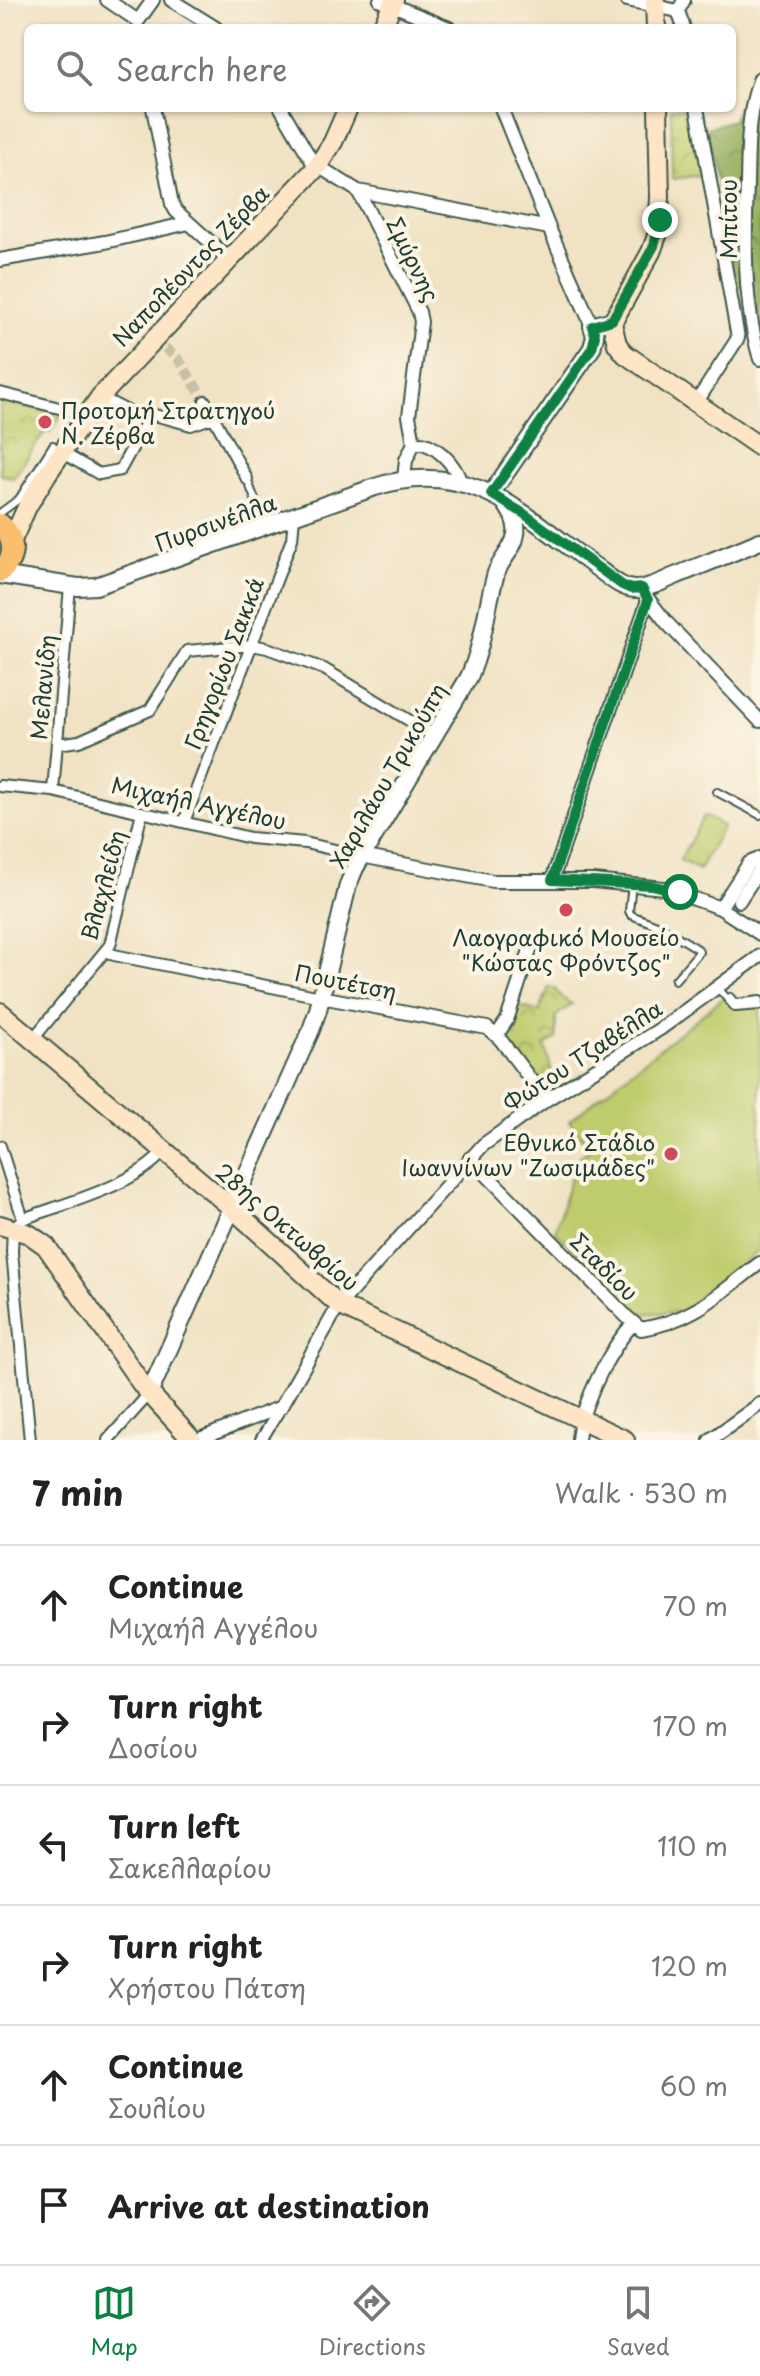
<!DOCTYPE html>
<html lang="en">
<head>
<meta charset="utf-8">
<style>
	body { margin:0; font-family:"Playpen Sans",sans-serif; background:#f6f6f6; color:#222 }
	.stop { position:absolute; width:24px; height:24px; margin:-18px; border:6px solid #0b8043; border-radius:50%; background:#fff }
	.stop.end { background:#0b8043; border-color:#fff; box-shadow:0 2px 8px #0008 }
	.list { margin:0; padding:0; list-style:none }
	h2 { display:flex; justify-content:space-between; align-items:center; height:104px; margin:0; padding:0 32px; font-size:34px }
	h2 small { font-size:26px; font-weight:400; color:#767676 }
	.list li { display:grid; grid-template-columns:52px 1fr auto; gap:24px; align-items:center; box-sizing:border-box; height:120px; padding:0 32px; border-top:2px solid #e0e0e0 }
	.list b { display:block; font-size:30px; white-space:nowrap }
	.list p { margin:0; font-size:26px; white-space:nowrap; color:#767676 }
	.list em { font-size:26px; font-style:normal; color:#767676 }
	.icon { flex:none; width:44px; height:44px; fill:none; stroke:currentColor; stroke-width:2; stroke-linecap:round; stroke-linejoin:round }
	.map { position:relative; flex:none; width:760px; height:1440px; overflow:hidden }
	.search { position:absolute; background:#fff; box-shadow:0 2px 6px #0004; left:24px; right:24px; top:24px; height:88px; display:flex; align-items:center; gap:20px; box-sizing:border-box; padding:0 28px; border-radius:12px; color:#767676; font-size:30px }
	.sheet { height:824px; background:#fff }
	nav { display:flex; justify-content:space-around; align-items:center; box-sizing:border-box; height:112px; border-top:2px solid #e0e0e0; background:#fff; font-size:22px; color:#767676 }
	nav a { display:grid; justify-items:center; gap:4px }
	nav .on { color:#0b8043 }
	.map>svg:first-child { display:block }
</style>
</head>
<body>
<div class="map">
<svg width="760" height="1440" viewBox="0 0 760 1440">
	<defs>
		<pattern id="forest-crowns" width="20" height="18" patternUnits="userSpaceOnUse" patternTransform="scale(2)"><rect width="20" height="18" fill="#97b060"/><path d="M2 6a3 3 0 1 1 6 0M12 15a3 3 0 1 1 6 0" fill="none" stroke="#7b9050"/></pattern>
		<pattern id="park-crowns" width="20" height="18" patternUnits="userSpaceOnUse" patternTransform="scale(2)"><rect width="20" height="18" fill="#bfcc6d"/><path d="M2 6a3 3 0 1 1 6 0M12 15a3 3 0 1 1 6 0" fill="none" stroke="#9ba75a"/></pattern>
	</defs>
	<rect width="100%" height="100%" fill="#fcf5e5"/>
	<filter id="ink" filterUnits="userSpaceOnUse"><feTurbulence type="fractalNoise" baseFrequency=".0125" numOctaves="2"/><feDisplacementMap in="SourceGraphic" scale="16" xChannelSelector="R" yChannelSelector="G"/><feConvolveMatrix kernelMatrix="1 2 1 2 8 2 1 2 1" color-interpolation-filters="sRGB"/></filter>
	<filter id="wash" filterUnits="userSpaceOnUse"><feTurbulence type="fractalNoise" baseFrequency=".006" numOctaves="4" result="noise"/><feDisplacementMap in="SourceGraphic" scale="32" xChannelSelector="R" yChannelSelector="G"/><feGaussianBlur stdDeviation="1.8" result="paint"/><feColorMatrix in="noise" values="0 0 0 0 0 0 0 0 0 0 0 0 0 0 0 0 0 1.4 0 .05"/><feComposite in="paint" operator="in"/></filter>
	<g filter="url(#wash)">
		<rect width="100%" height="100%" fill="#f0e2c3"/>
		<!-- green -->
		<path fill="#bfcc6d" stroke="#6f8450" stroke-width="2" d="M704 816 723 826 699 870 680 860Z
			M723 998 760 1003V1250L682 1312 635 1314 555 1231 576 1160 590 1149 569 1121Z"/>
		<!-- forest -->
		<path fill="url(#forest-crowns)" stroke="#5b764a" stroke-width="2" d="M760 79V335L751 286 736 287 707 128 733 120 749 80Z"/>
		<!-- park -->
		<path fill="url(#park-crowns)" stroke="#6f8450" stroke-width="2" d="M671 108H691L703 175 672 179Z
			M0 400 62 415 49 433 45 432 13 478 0 474Z
			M549 987 554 988 562 998 572 1004 556 1016V1039L545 1045 555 1085 545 1095 504 1039 516 1005 539 1012Z"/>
	</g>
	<g filter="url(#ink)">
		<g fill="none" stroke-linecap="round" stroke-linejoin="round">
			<!-- pedestrian-tunnel -->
			<path stroke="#c6c1a6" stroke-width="10" stroke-dasharray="10 5" stroke-linecap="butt" d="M154 338 179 360 205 401"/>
			<defs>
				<path id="service" d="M247 479 265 524
					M0 513 19 499 53 445 58 450
					M717 792 760 815
					M632 883 629 911 631 915 662 927 698 949 699 952 675 980
					M718 988 735 1008 760 1006
					M730 997 735 1003 760 1000"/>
				<path id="pedestrian" d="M0 393 87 415
					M100 397 129 412 151 414 191 425 214 417
					M205 401 247 479
					M61 452 99 474 120 470 151 414
					M57 744 79 741 150 710 187 651 252 645 267 648 324 669 435 736
					M0 786 53 791 250 838 305 843 361 856
					M53 791 70 586
					M184 822 292 539 294 517
					M106 951 114 955 321 997
					M33 1039 110 945 142 812
					M0 1146 23 1219
					M30 1440 12 1252 13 1228 23 1219C65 1203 135 1186 164 1151
					M108 1440 149 1394
					M261 1440 281 1407"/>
				<path id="minor" d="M107 0 138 21 153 0
					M171 0 216 28
					M380 0 449 28
					M627 0 678 11 684 0
					M678 11 684 28
					M760 78C747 112 748 147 747 182 745 242 743 302 760 359
					M153 108 172 204 176 211 229 259
					M281 108 313 163 358 191 549 228
					M501 108 549 228 592 326
					M358 191 419 312 421 322 409 416 414 443
					M0 260 105 242 189 223
					M696 403 738 338 697 108
					M404 479 406 460 414 443C433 440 455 464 460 481
					M645 595 667 623 760 721
					M361 856 493 881H593L664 888 720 908 760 934
					M552 880 648 600
					M739 901 759 870 760 858
					M720 908 749 863 759 859
					M321 997 487 1028 500 1039 546 1100
					M497 1035 507 1020 531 947
					M470 1158 627 1317 641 1329C693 1321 720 1293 760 1263
					M197 1440 281 1407 339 1305 483 1145 546 1100 660 1029 760 956
					M578 1440C580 1407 611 1346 634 1323
					M710 1440 760 1404"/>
				<path id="tertiary" d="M491 494 592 348 595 336 592 326 612 320
					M0 575 78 587 96 586 375 487C470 457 522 513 593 565 605 573 620 589 635 589 648 589 663 581 675 576 704 564 732 553 760 541
					M149 1394 311 1030 318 1010 348 885 355 868 469 677C484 643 486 608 496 573 501 559 514 549 516 534 518 521 510 510 503 500"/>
				<path id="secondary" d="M655 0 656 28
					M382 28 394 0
					M658 108 660 197 658 233 651 252 612 323 617 344 625 354 760 447
					M12 540 28 505 47 474 100 397 317 167 333 142 348 108
					M0 1012 231 1207 339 1305 625 1440
					M0 1225 29 1234 46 1246 143 1386 192 1440"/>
				<path id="primary" d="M0 524C16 538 16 558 0 572"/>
			</defs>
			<!-- service casing -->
			<use href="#service" stroke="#3e5649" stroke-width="10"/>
			<!-- pedestrian casing -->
			<use href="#pedestrian" stroke="#3e5649" stroke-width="14"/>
			<!-- minor casing -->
			<use href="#minor" stroke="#3e5649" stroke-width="16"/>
			<!-- tertiary casing -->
			<use href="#tertiary" stroke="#3e5649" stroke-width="20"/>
			<!-- secondary casing -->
			<use href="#secondary" stroke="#3e5649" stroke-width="22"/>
			<!-- primary casing -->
			<use href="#primary" stroke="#3e5649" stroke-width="24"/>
			<!-- service -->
			<use href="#service" stroke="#fff" stroke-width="6"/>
			<!-- pedestrian -->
			<use href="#pedestrian" stroke="#fff" stroke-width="10"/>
			<!-- minor -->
			<use href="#minor" stroke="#fff" stroke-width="12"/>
			<!-- tertiary -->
			<use href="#tertiary" stroke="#fff" stroke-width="16"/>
			<!-- secondary -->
			<use href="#secondary" stroke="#fde5c5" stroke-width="18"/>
			<!-- primary -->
			<use href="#primary" stroke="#fabe6e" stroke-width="20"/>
		</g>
	</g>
	<g fill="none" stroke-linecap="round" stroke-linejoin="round" filter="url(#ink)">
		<!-- route -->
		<path stroke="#0b8043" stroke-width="10" d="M660 220 654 246 612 320 592 326 595 336 592 348 491 494 523 513 622 585 631 589 642 588 648 600 552 880 651 885 680 892"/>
	</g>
	<!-- markers -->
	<g fill="#d1495b" stroke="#fcf5e5" stroke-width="3">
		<circle cx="45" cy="422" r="8"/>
		<circle cx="566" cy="910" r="8"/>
		<circle cx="671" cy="1154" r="8"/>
	</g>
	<g text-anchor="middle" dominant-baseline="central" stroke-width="8" stroke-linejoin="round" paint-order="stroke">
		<!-- street labels -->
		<g font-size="22" fill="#1f3d34" stroke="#fcf5e5">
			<text transform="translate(727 219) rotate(-90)">Μπίτου</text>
			<text transform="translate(414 259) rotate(64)">Σμύρνης</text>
			<text transform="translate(190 265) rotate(-46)">Ναπολέοντος Ζέρβα</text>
			<text transform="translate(215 522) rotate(-20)">Πυρσινέλλα</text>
			<text transform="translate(223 663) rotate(-69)">Γρηγορίου Σακκά</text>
			<text transform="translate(42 687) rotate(-85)">Μελανίδη</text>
			<text transform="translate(387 775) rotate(-60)">Χαριλάου Τρικούπη</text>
			<text transform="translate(199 802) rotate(12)">Μιχαήλ Αγγέλου</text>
			<text transform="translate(102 885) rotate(-75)">Βλαχλείδη</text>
			<text transform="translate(346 981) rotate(11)">Πουτέτση</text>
			<text transform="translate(582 1055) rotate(-33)">Φώτου Τζαβέλλα</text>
			<text transform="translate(288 1226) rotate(41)">28ης Οκτωβρίου</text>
			<text transform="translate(605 1266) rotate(45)">Σταδίου</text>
		</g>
		<!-- poi labels -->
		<g font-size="22" fill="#1f3d34" stroke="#fcf5e5" text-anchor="start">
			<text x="61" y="409">Προτομή Στρατηγού<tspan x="61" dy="25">Ν. Ζέρβα</tspan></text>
			<text x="566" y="936" text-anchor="middle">Λαογραφικό Μουσείο<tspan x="566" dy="25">"Κώστας Φρόντζος"</tspan></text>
			<text x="655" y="1141" text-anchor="end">Εθνικό Στάδιο<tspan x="655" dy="25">Ιωαννίνων "Ζωσιμάδες"</tspan></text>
		</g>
	</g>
</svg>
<div class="stop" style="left:680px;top:892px"></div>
<div class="stop end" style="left:660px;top:220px"></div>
<div class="search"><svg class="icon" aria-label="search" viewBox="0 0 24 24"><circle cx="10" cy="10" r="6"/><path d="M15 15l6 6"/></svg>Search here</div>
</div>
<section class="sheet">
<h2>7 min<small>Walk · 530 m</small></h2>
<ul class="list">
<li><svg class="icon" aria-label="ahead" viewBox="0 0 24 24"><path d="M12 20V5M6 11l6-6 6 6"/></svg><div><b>Continue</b><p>Μιχαήλ Αγγέλου</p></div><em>70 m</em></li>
<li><svg class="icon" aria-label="right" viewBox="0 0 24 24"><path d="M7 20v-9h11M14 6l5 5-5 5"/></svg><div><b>Turn right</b><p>Δοσίου</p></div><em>170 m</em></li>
<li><svg class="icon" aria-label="left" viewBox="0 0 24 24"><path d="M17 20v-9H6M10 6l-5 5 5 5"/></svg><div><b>Turn left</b><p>Σακελλαρίου</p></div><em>110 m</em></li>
<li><svg class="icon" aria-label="right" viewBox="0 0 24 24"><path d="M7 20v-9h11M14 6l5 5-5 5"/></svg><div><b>Turn right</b><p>Χρήστου Πάτση</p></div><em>120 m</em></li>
<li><svg class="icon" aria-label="ahead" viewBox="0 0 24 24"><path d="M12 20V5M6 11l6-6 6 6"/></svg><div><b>Continue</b><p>Σουλίου</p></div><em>60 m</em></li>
<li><svg class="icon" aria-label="arrive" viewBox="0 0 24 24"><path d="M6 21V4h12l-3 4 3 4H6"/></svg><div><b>Arrive at destination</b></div></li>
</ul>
</section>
<nav>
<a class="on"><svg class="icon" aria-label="map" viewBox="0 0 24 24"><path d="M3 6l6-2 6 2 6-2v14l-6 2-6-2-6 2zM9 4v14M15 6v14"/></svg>Map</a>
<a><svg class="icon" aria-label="directions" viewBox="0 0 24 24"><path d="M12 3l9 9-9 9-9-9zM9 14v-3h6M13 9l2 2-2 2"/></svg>Directions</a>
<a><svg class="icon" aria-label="saved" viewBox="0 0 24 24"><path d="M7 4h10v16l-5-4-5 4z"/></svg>Saved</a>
</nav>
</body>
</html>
